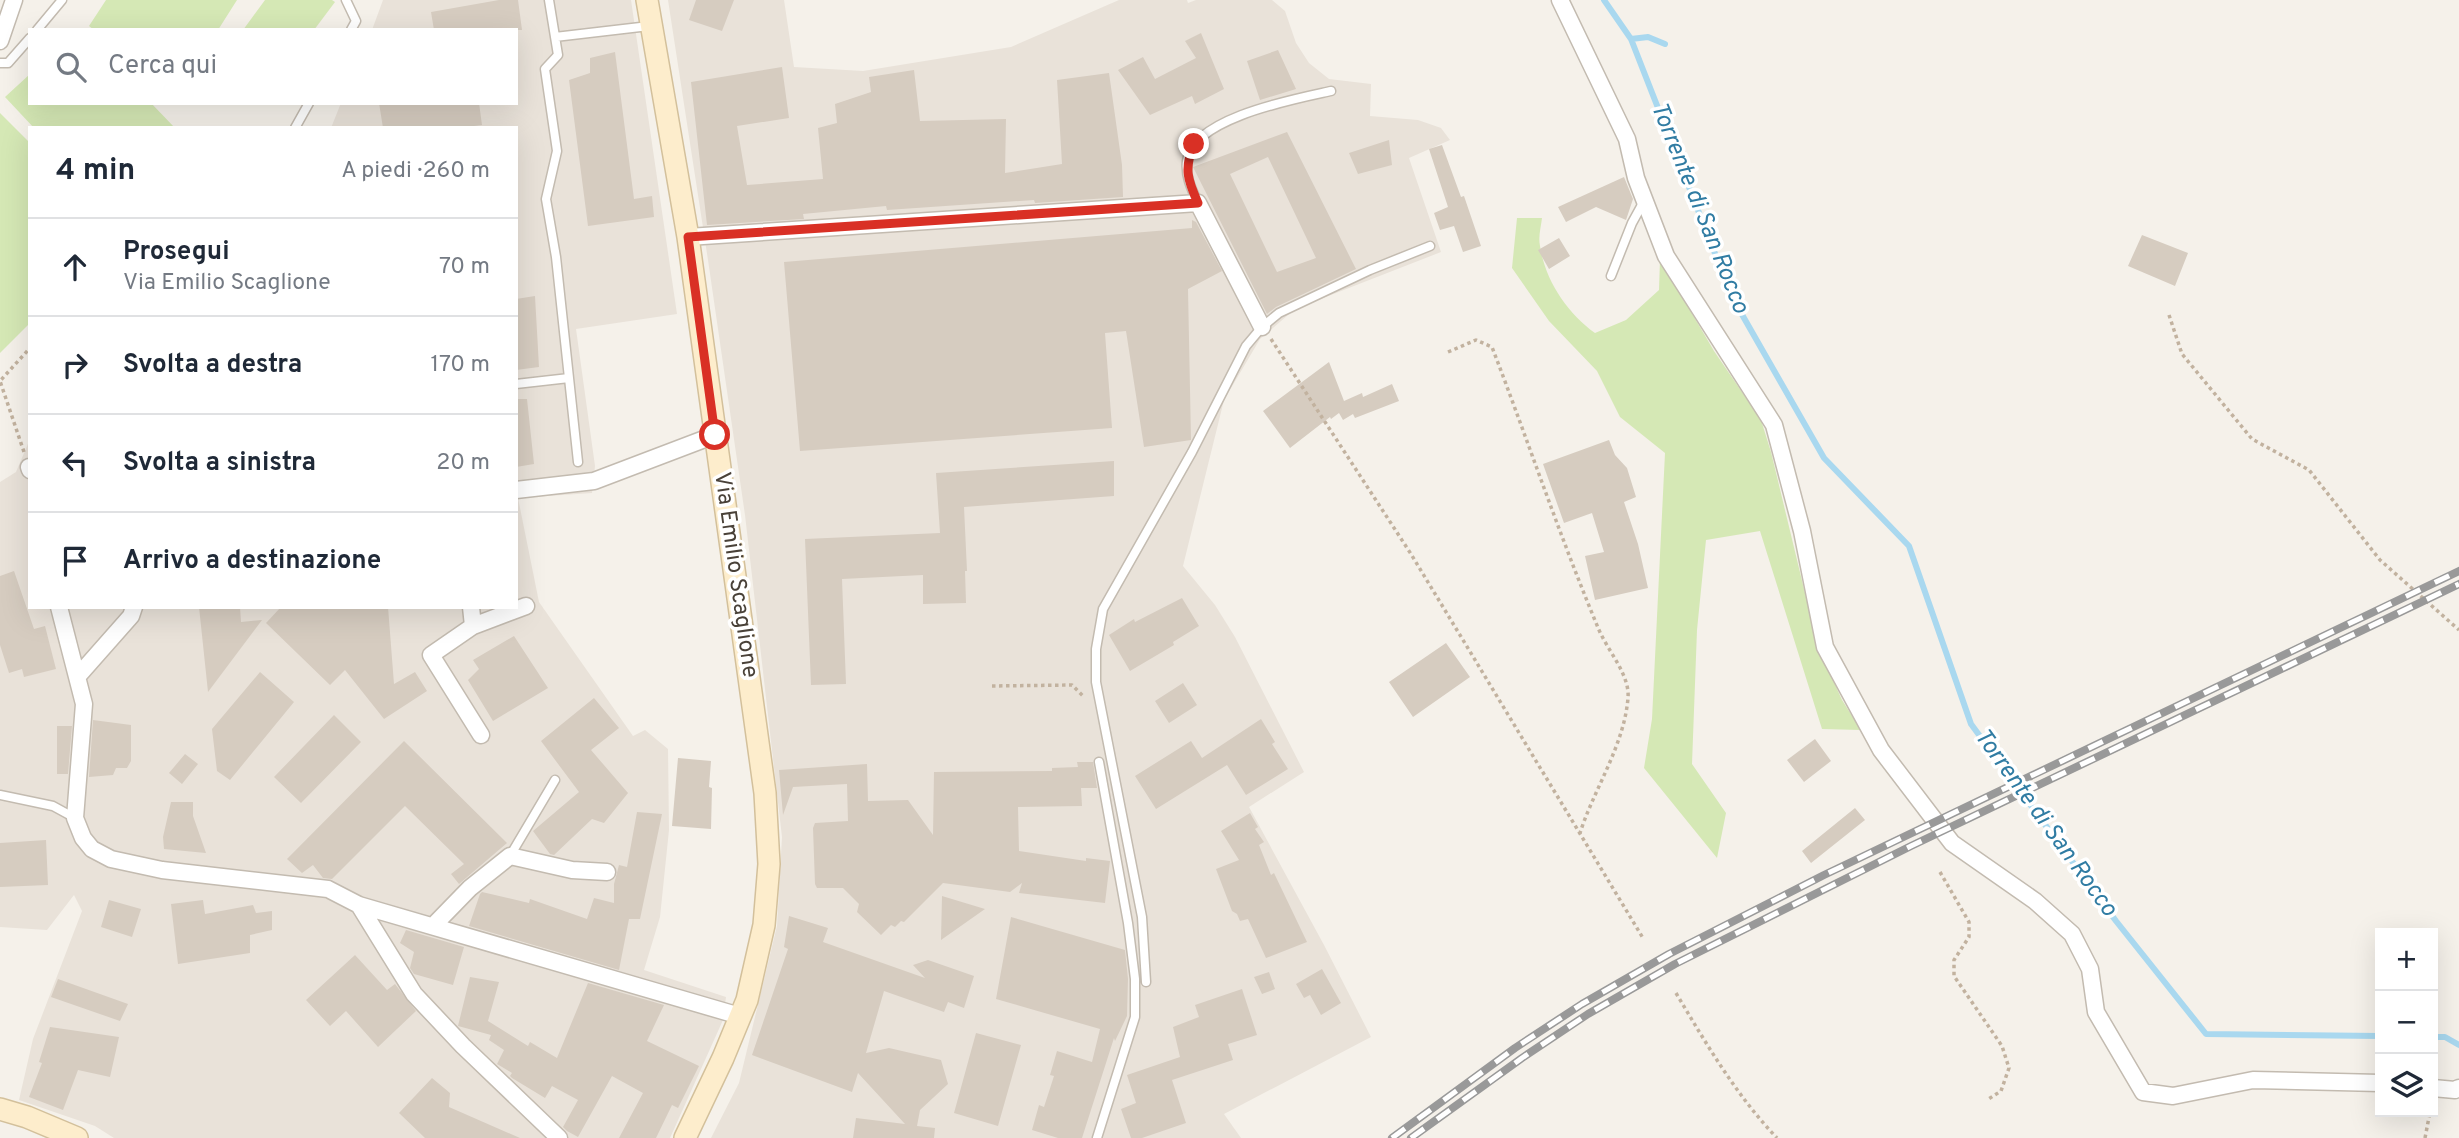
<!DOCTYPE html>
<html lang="it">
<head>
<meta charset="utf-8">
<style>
	body { margin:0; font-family:Overpass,sans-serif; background:#f2f2f3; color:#1f2937 }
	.controls { position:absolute; right:21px; bottom:21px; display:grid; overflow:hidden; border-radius:0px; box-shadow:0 7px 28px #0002 }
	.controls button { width:63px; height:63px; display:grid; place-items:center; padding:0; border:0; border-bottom:2px solid #e0e1e3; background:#fff; color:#1f2937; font:35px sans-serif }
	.stop { position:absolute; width:21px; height:21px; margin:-16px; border:5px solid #d93025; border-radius:50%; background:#fff }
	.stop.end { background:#d93025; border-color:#fff; box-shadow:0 2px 7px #0008 }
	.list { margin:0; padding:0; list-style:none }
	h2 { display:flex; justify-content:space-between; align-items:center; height:91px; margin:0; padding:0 28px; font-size:30px }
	h2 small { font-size:23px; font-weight:400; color:#747a83 }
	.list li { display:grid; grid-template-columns:46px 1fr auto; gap:21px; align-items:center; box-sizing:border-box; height:98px; padding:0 28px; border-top:2px solid #e0e1e3 }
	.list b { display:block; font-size:26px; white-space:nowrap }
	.list p { margin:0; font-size:23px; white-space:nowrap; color:#747a83 }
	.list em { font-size:23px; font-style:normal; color:#747a83 }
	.icon { flex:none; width:38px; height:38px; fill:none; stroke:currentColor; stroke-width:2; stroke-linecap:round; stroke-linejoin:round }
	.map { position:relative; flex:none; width:2459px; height:1138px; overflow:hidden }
	.search { position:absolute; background:#fff; box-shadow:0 7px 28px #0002; left:28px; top:28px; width:490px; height:77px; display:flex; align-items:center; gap:18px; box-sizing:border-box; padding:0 24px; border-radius:0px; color:#747a83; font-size:26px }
	.panel { position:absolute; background:#fff; box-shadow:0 7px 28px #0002; left:28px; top:126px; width:490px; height:483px; border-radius:0px }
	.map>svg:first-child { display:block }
</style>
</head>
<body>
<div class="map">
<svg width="2459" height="1138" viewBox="0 0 2459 1138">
	<rect width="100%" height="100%" fill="#f5f1ea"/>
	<!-- residential -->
	<path fill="#e9e2d9" d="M383 0H631L677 314 576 329 595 466 592 493 518 498 539 602 633 736 645 730 668 749 669 830 660 917 644 970 726 997 723 1020 670 1138H114L95 1126 19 1100 33 1039 82 911 74 895 47 930 0 927V482L16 472 30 439V607H516V128H331L341 103H516V30H372Z
		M668 0H784L794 67 863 71 1011 47 1119 0H1187L1188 3 1196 0H1272L1285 11 1296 43 1309 63 1329 79 1371 84 1370 116 1418 120 1441 128 1450 140 1409 158 1441 252 1295 309 1260 339 1224 400 1183 566 1215 605 1235 637 1304 772 1249 807 1324 945 1371 1037 1224 1114 1241 1138H711L739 1083 777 926 782 837 745 515 708 260Z"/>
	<!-- green -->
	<path fill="#d5e8b5" d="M106 0H237L218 30H94L89 26Z
		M265 0H332L335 2 314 30H243Z
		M30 74V103H151L175 128H34L5 97Z
		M0 113 30 143V323L0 353Z
		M1517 218H1542C1541 227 1538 237 1540 246 1545 280 1567 313 1595 333L1626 320 1659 290 1660 259 1714 351 1761 420 1771 452 1818 647 1842 700 1861 730 1822 729 1760 531 1706 540 1697 630 1692 764 1726 813 1717 858 1644 768 1652 719 1665 453 1620 417 1597 371 1549 321 1512 268Z"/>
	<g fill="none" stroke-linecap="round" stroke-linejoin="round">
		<!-- stream -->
		<path stroke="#a9d8ef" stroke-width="6" d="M1604 0 1631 39 1732 297 1824 458 1909 546 1971 724 2116 921 2206 1034 2380 1036
			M1631 39 1648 37 1665 44
			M2433 1037H2445L2459 1045"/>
	</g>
	<!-- building -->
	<path fill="#d6ccc0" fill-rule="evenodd" d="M499 0H518L522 30H434L431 12Z
		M696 0H734L722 31 689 20Z
		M1201 33 1224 89 1195 104 1192 96 1150 115 1118 70 1143 57 1155 79 1196 58 1185 41Z
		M1278 50 1296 89 1260 100 1247 61Z
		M615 52 634 199 652 196 654 217 588 226 569 80 590 73V58Z
		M782 67 789 118 737 126 747 185 823 179 818 128 837 123 835 104 871 92 869 77 914 70 920 121 1006 119 1005 173 1062 164 1057 80 1109 73 1122 165 1123 197 1035 203 1034 200 887 210 886 206 803 214 804 219 707 225 691 82Z
		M379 103H479L482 125 458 128H383Z
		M1287 132 1356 269 1276 307 1267 314 1193 167ZM1268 157 1316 258 1277 272 1230 174Z
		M1389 140 1392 165 1358 174 1349 153Z
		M1442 145 1461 197 1464 196 1481 246 1463 252 1454 226 1440 230 1434 213 1448 207 1429 149Z
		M1624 177 1633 199 1626 220 1596 207 1566 222 1558 207Z
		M1192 220 1196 222 1222 271 1188 289 1191 440 1144 447 1126 331 1105 333 1112 428 800 451 784 262 1192 228Z
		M2142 235 2188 253 2175 286 2128 266Z
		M1559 238 1570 256 1549 269 1538 250Z
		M535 296 539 367 516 370V299Z
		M1329 362 1344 401 1362 393 1363 397 1392 384 1399 401 1355 418 1353 414 1343 420 1339 413 1331 419 1330 417 1290 448 1263 411Z
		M516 399H527L534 464 516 467Z
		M1609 440 1615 455 1627 468 1636 497 1624 502 1638 544 1648 588 1595 600 1585 556 1604 552 1592 513 1564 523 1543 464Z
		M1114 461V496L964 507 967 571H965L966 603 923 604V575L842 579 846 684 811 685 805 539 940 533 936 473Z
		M14 571 34 629 45 626 56 669 24 677 22 669 9 673 0 645V576Z
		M1182 598 1199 626 1173 642 1174 645 1130 671 1109 635 1134 619 1135 622Z
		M199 607H240L241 622 262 620 208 692Z
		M281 607H388L394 684 415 672 427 691 384 719 345 670 330 685 266 623Z
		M514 636 548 688 493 721 468 680 479 669 473 660Z
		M1446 643 1470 677 1413 717 1389 682Z
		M260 672 294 702 230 780 217 771 212 729Z
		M1183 683 1197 705 1169 723 1155 701Z
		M594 698 619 728 591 750 628 793 604 823 592 819 554 855 550 854 533 831 579 792 541 741Z
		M334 715 361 742 301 803 274 777Z
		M1261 719 1275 742 1272 744 1288 769 1246 795 1227 765 1156 809 1135 776 1191 741 1202 758Z
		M93 720 131 725V761L127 768H116L113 775 89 777Z
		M57 726H72L68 774H57Z
		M1815 739 1831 761 1804 782 1787 760Z
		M404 741 507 843 459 884 451 874 464 864 405 806 332 879 323 878 313 865 302 873 287 859Z
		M185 754 198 764 182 784 169 773Z
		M678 758 711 761 709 787 712 788 711 829 672 826Z
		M1077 762H1093L1097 788H1081L1082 806 1018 807 1019 851 1086 861V858L1110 861 1105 903 1019 893 1022 883 1010 892 943 883 904 922 901 921 895 927 891 925 881 935 857 912 859 904 843 888H817L815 884 813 828 815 823 848 821 847 784 793 787 783 815 779 770 867 764 868 801 908 800 933 835 934 772 1052 771V768L1078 767Z
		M171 802H193V816L206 853 164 849 163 837Z
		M1855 808 1865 820 1811 863 1802 851Z
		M637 812 662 814 640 919H629L619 970 469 926 480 894 482 892 529 903 530 899 587 919 594 898 614 903V884L619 865 627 867Z
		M1250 813 1258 827 1255 829 1264 842 1259 845 1271 875 1274 873 1307 942 1266 958 1248 919 1240 921 1237 914 1232 911 1216 869 1239 860 1221 831Z
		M46 840 48 885 0 887V843Z
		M942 896 985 909 941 940Z
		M109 900 141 909 132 937 101 927Z
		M203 900 205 914 253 905 256 913 272 911V930L250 935V953L178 964 171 904Z
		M789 916 828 928 823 942 925 978 913 965 928 960 974 976 964 1008 948 1002 944 1012 884 991 866 1053 889 1048 941 1060 948 1084 920 1110 917 1126 935 1128 934 1138H853L856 1118 905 1124 858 1073 852 1092 752 1055 788 949 784 947Z
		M1011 917 1125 950 1128 979 1127 1016 1115 1041 1114 1038 1082 1138H1058L1032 1130 1039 1105 1044 1107 1054 1076 1050 1075 1057 1051 1092 1062 1100 1029 996 999Z
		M406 930 464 947 453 985 414 974 410 968 414 952 400 943Z
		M355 955 387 990 395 984 416 1011 378 1047 346 1011 330 1026 306 1000Z
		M1322 969 1341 1003 1321 1015 1310 995 1304 998 1296 984Z
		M1269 972 1275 989 1262 994 1254 977Z
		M470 977 499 982 488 1021 528 1046 530 1042 557 1058 588 983 664 1005 647 1041 699 1066 678 1108 672 1105 656 1138H619L643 1093 612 1076 578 1137 567 1131 563 1127 578 1100 552 1086 545 1098 512 1078 510 1076 512 1073 497 1064 504 1050 489 1040 491 1035 458 1026Z
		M58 979 128 1004 120 1021 51 997Z
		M1242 989 1257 1035 1228 1044 1233 1060 1172 1080 1186 1123 1142 1138H1131L1121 1109 1136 1103 1127 1075 1180 1057 1173 1027 1199 1017 1195 1005Z
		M50 1027 119 1037 110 1077 78 1070 63 1110 29 1097 42 1063 39 1062Z
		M976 1033 1021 1045 998 1126 954 1113Z
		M432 1078 450 1093 449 1107 520 1138H425L399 1113Z"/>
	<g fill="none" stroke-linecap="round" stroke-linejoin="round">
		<defs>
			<path id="lane" d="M346 0 356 21 351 30
				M549 0 558 55 545 69 557 151 546 199 556 257 578 462
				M37 30 62 0
				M555 37 649 26
				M0 63H8L30 38
				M295 128 309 103
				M1198 203C1192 190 1185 176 1187 161 1192 118 1295 99 1331 91
				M1611 276 1632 223 1643 203
				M516 384 569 378
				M0 795 53 806 75 818
				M510 856 555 780
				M1146 982 1142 917 1096 682V649L1103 609 1192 452 1246 346 1262 327 1279 313 1370 270 1430 246
				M1097 1138 1135 1017V979L1128 923 1099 762"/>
			<path id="street" d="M1560 0 1627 139 1636 178 1666 256 1774 425 1802 531 1825 647 1881 750 1952 843 2035 901 2072 934 2090 969 2096 1012 2143 1092 2173 1096 2253 1080 2380 1083
				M0 41 14 0
				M688 237 1198 203 1262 327
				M29 467 30 470
				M516 490 594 481 715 435
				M59 607 84 704 75 818 83 838 92 849 111 859 162 870 328 889 359 905 740 1016
				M471 607 473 626 431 655 481 735
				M473 626 526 606
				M78 676 131 616 134 607
				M359 905 414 994 463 1046 559 1138
				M433 926 470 888 510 856 572 870 607 872
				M2433 1088 2455 1090 2459 1088"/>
			<path id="secondary" d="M647 0 688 237 765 793 769 864 764 925 747 1000 723 1058 685 1138
				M0 1109 27 1117 77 1138"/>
		</defs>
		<!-- lane casing -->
		<use href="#lane" stroke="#c3bbb0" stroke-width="11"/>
		<!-- street casing -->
		<use href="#street" stroke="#c3bbb0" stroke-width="19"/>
		<!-- secondary casing -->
		<use href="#secondary" stroke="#d3c09b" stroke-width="24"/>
		<!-- path -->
		<path stroke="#c2b29f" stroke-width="3.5" stroke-dasharray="3.5 3.5" stroke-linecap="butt" d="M2169 315 2182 354 2252 439 2309 470 2380 560 2459 630
			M1271 339 1411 554 1643 938
			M1448 352 1476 340 1492 347C1528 441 1560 537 1599 630 1608 651 1630 675 1628 698 1624 746 1594 789 1580 833
			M24 452 0 381 30 348
			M992 686 1072 685 1083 696
			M1940 872 1969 922V937L1954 960V976L2002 1046 2009 1068 2001 1091 1987 1100
			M1676 993C1707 1045 1736 1095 1777 1138
			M2425 1138 2430 1112"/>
		<!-- lane -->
		<use href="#lane" stroke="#fff" stroke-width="8"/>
		<!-- street -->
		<use href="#street" stroke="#fff" stroke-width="16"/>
		<!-- secondary -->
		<use href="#secondary" stroke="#fdedcc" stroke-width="21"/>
		<defs>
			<path id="rail" d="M1392 1138 1515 1048 1582 1004 1669 954 1824 875 2459 571
				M1411 1138 1522 1058 1588 1014 1675 964 1911 846 2459 584"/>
		</defs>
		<!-- rail casing -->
		<use href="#rail" stroke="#999" stroke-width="8"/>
		<!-- rail -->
		<use href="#rail" stroke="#fff" stroke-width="5" stroke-dasharray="16" stroke-linecap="butt"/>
	</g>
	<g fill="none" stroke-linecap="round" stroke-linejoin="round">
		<!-- route -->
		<path stroke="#d93025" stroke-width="9" d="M715 435 688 237 1198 203C1187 179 1184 168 1194 144"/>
	</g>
	<g text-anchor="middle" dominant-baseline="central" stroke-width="7" stroke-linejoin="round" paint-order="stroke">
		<!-- street labels -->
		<g font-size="23" fill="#494138" stroke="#fff">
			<text transform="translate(735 575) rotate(82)">Via Emilio Scaglione</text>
		</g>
		<!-- water labels -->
		<g font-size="24" font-style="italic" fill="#307ca3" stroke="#fff">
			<text transform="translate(1699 208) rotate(68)">Torrente di San Rocco</text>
			<text transform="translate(2045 823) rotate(54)">Torrente di San Rocco</text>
		</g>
	</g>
</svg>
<div class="controls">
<button>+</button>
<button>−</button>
<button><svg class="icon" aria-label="layers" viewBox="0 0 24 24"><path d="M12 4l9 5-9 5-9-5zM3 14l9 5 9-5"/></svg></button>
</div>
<div class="stop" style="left:715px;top:435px"></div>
<div class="stop end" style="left:1194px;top:144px"></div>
<div class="search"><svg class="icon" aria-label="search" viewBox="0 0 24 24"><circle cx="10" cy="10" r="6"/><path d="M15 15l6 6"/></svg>Cerca qui</div>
<section class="panel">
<h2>4 min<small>A piedi · 260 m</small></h2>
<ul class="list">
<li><svg class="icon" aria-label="ahead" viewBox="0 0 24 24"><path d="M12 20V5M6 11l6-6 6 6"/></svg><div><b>Prosegui</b><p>Via Emilio Scaglione</p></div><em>70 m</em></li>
<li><svg class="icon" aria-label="right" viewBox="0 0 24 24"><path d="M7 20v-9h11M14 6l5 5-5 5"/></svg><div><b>Svolta a destra</b></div><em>170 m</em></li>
<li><svg class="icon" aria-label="left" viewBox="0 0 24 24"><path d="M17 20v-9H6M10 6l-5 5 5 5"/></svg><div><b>Svolta a sinistra</b></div><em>20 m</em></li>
<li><svg class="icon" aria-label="arrive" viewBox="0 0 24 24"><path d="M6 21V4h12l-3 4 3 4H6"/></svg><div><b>Arrivo a destinazione</b></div></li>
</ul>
</section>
</div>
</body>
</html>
